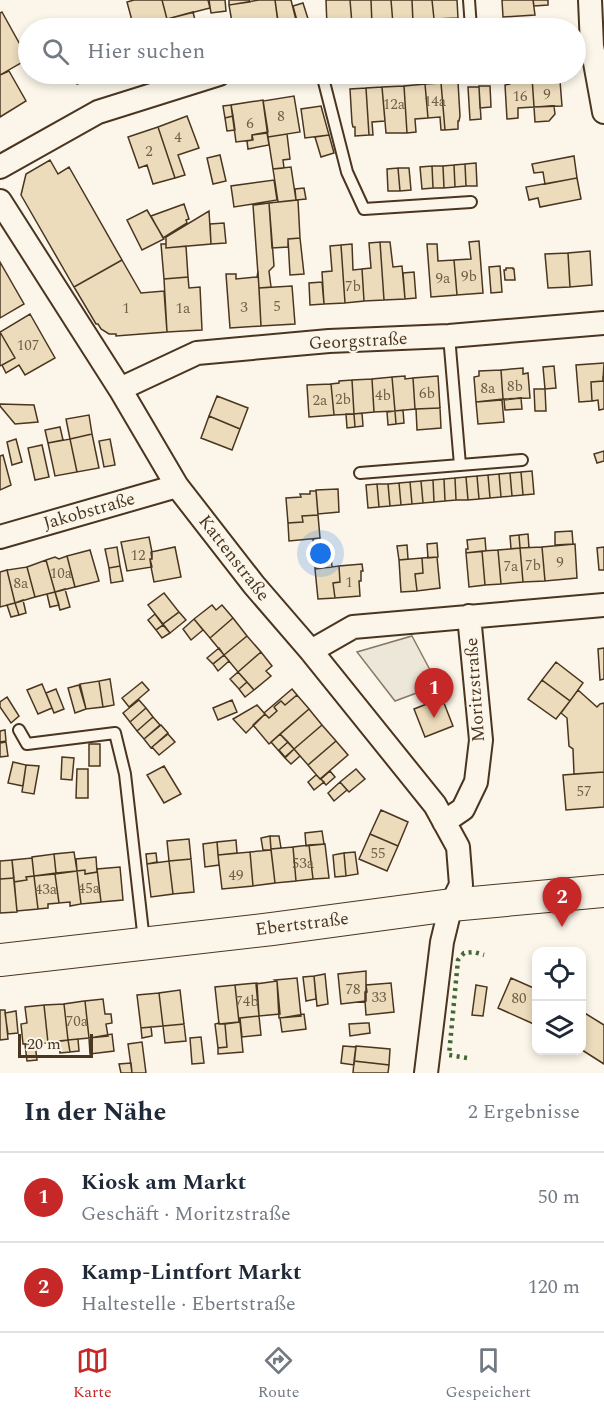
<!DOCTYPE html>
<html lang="de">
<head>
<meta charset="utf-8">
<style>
	body { margin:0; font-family:Spectral,serif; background:#f2f2f3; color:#1f2937 }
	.controls { position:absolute; right:18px; bottom:18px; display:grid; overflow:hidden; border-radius:12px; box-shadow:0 3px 9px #0003 }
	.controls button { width:54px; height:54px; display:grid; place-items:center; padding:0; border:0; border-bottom:2px solid #e0e1e3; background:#fff; color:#1f2937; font:30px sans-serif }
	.scale { position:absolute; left:18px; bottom:15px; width:75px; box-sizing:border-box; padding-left:6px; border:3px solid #4a3520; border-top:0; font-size:16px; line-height:21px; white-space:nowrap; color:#4a3520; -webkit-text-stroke:4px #fbf6e9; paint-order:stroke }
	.you { position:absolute; left:321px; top:554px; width:21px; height:21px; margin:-15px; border:4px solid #fff; border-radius:50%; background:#1a73e8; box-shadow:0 0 0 9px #1a73e833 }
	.badge { display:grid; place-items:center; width:39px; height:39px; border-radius:50%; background:#c62828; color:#fff; font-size:20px; font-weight:700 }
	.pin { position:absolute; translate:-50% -50px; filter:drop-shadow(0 2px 3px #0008) }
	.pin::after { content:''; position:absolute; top:32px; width:21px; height:18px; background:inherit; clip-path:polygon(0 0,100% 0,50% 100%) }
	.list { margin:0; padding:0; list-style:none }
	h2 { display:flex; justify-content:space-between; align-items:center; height:78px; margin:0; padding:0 24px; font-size:26px }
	h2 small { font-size:20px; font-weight:400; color:#747a83 }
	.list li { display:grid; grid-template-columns:39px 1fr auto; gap:18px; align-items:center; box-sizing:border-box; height:90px; padding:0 24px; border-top:2px solid #e0e1e3 }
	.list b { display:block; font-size:22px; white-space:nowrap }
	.list p { margin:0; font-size:20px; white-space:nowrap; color:#747a83 }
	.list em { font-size:20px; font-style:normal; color:#747a83 }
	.icon { flex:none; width:33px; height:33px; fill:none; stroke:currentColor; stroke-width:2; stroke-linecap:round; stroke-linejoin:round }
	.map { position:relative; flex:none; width:604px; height:1073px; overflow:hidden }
	.search { position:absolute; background:#fff; box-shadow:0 3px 9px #0003; left:18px; right:18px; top:18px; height:66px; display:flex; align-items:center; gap:15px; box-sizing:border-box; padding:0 21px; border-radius:33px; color:#747a83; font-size:22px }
	.sheet { height:258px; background:#fff }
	nav { display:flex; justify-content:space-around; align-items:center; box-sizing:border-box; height:84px; border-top:2px solid #e0e1e3; background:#fff; font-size:16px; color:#747a83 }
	nav a { display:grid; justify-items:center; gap:3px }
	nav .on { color:#c62828 }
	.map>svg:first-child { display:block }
</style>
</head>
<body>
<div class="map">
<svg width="604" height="1073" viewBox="0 0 604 1073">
	<rect width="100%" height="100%" fill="#fbf6e9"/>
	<!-- parking -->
	<path fill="#ede7d9" stroke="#887966" stroke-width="1.5" d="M412 636 438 685 395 701 357 652Z"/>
	<!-- building -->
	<path fill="#ecdcbc" stroke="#4a3520" stroke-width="1.5" d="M134 0H162L168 23 147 28H134L127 2Z
		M162 0H208L210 8 167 19Z
		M209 0H225L226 11 211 13Z
		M229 0H249L250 2 229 5Z
		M259 0H275L279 28H233L229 5Z
		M275 0H291L296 20 278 23Z
		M326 0H350L352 24 327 26Z
		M350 0H371L372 25 359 26V24H352Z
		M371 0H391L393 24 372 25Z
		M391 0H412L413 23 393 24Z
		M412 0H432L434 19 427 20V22L413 23Z
		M432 0H457L458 18 434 19Z
		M502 0H533L535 15 503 17Z
		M533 0H548V5L534 6Z
		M303 3 310 25 299 28 293 6Z
		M2 12 28 59 0 75V13Z
		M193 12 197 28H169L167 19Z
		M296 20 298 28H279L278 23Z
		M168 23 169 28H147Z
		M9 71 26 101 0 117V75Z
		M73 74H86L89 80 77 84Z
		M555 76V81H560L562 106 534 107 532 77Z
		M532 77 534 107 518 108V118L507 119 505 85 510 84V79Z
		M458 82 460 116 459 121H458V129L445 130 441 83Z
		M441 83 445 130H441L440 117 428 118 425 84Z
		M425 84 428 118 415 119 416 132 407 133 404 86Z
		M404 86 407 133H386L382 87Z
		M490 86 491 107 480 108 479 86Z
		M382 87 385 121 372 122 373 135H369L366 88Z
		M468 87H479L481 119 470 120Z
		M366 88 369 135 355 136V127H353L352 123 350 89Z
		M294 96 300 132 268 137 263 101Z
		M263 100 268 132 252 135V140L236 142 231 105Z
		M231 105 233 116 225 118 223 106Z
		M321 106 329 135 305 138 301 109Z
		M554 106 555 114 549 121 535 122 534 107Z
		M187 116 199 148 178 155 185 175 175 178 158 127Z
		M233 116 235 130 227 131 225 118Z
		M158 127 175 178 153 184 147 165 139 168 128 137Z
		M267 133 269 145 248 149 247 141 253 140 252 135Z
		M287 134 290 159 283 160 284 168 273 169 268 137Z
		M329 135 334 153 321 157 315 137Z
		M220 155 226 181 213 184 207 158Z
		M574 156 577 178 545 184 543 172 534 173 532 164Z
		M50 160 58 174 69 167 122 260 74 287 21 195 26 174Z
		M476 163 477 186H466L465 164Z
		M465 164 466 186 455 187 454 165Z
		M454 165 455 187 444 188 443 166Z
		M432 166H443L444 188H433Z
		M432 166 433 188 422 189 420 167Z
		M291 167 296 200 278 202 273 169Z
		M398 168H409L411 190 400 191Z
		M398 168 400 191H388L387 169Z
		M577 178 581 199 540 207 538 198 529 200 526 187Z
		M274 180 277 200 234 207 231 186Z
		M304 188 306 199 296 200 295 189Z
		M298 200 300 238 288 239V247L272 248 269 203Z
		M269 203 274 266 269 271 271 287 259 288 253 205Z
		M184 204 189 219 186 220 187 223 163 238 151 216Z
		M147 210 164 239 142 250 127 220Z
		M209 211 211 244 166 248V237Z
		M224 223 226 243 211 244 210 224Z
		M300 238 304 274 290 275 288 239Z
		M479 241 483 293 457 295 454 260 471 259 469 242Z
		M380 242 384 300 364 301 362 269 371 268 369 243Z
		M380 242H390L393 267 402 266 405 299 384 300Z
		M161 244H166V248L186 246 188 277 164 279Z
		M352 244 353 270 362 269 364 301 345 303 341 245Z
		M427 244H437L438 261 454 260 457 295 431 297Z
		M341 245 345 303 324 304 322 272 332 271 330 246Z
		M590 251 592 285 570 287 568 253Z
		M568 253 570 287 548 288 545 254Z
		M122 260 141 293 164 291 167 332 116 336V334H109L101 329 98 324H96L74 287Z
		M0 262 24 304 0 318Z
		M500 266 502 292 491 293 489 267Z
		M506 268H513V269H514L515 280H505L504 270H506Z
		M258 271 261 326 230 328 226 274H236V279L257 277Z
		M414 272 416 298 405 299 403 273Z
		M188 277 189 288 200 287 202 330 167 332 164 279Z
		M322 282 324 304 310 305 309 283Z
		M292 286 295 324 261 326 259 288Z
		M30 314 55 358 25 375 19 365 6 373 2 365 15 358 0 332Z
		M0 332 15 358 0 366Z
		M604 363 603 381 591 382 592 401 579 402 576 365Z
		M554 366 556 388 545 389 543 367Z
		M523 368V374L528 373 530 398 503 399 501 370Z
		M501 370 503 399 476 402 474 377 479 376V371Z
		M405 376V379L413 378 415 409 395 411 392 377Z
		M438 376 440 408 415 409 413 378Z
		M392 377 395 411 374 412 372 379Z
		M603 377H604V409L599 410 598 400 592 401 591 382 603 381Z
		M372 379 374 412 354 414 352 380Z
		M352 380 354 414 334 415 331 384 339 383V381Z
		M331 384 334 415 309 417 307 385Z
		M534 389H545L546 411H535Z
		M217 396 248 408 240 429 209 416Z
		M521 398 522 409 505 410 504 400Z
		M502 400 504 422 478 424 476 402Z
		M0 404 34 405 38 422 15 424 0 406Z
		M440 408 441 428 417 430 416 409Z
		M403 410 404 423 396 424 395 411Z
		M395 411 396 424 388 425 387 412Z
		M362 413 363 426 355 427 354 414Z
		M346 414H354L355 427 347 428Z
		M89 415 92 434 70 439 66 419Z
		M209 416 240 429 232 450 201 438Z
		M60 427 63 440 48 443 45 430Z
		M92 434 99 468 77 472 70 439Z
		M16 439 22 462 12 465 7 442Z
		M70 439 77 472 55 476 48 443Z
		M110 439 115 465 104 467 99 441Z
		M42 445 49 477 35 480 28 448Z
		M604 451V461L597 463 594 454Z
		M3 455 11 485 0 490V456Z
		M532 471 534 494 523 495 521 472Z
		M521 472 523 495 512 496 510 473Z
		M510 473 512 496 501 497 499 474Z
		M499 474 501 497 490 498 488 475Z
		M488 475 490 498 479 499 477 476Z
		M477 476 479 499 468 500 466 477Z
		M466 477 468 500H456L455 478Z
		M455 478 456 500 445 501 444 479Z
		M444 479 445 501 434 502 433 480Z
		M433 480 434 502 423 503 421 481Z
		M421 481 423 503 412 504 410 482Z
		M410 482 412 504 401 505 399 483Z
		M399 483 401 505 390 506 388 484Z
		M377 484 379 507 368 508 366 485Z
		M377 484H388L390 506 379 507Z
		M338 489 339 512 318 514 316 490Z
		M310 491H316L318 515 302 516 303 522 288 523 286 498 301 497 300 494H310Z
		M318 515 320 538 289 541 288 523 303 522 302 516Z
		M572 531 573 544 555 545V532Z
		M528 534 529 548H520L519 535Z
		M519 535 520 548 511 549 510 536Z
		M149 537 152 552V559H150L152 567 127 571 121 542Z
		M320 538 321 550 314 551 313 539Z
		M485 538 486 551 466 553V549H468L467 540Z
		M437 543 438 557 428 558 427 544Z
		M575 544 577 578 545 581 542 547Z
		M407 545 408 559 399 560 397 546Z
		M117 547 120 566 109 568 105 549Z
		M175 547 181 577 154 582 151 567 150 559H152L151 552Z
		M542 547 545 581 523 582 520 548Z
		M604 547V570H599L597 548Z
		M520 548 523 582 501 584 498 550Z
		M90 550 99 581 75 587 67 556Z
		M498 550 501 584 485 585 482 551Z
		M482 551 485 585 469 587 466 553Z
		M331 555 332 567 323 568 322 556Z
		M67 556 75 587 55 592 46 560 55 557 59 559Z
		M314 556H322L323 568H315Z
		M437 557 440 588 417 591 415 574 423 573 422 558Z
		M422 558 423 573 415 574 417 591 401 592 399 560Z
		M46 560 55 592 35 597 27 567Z
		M362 564 363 571H361V581H359L360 596 335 598 333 583 340 582 339 566Z
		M120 566 123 581 111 583 109 568Z
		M339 566 340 582 333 583 335 598 318 599 315 569Z
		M27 567 35 597 15 603 7 570Z
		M7 570 15 603 0 607V572Z
		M65 589 70 607 60 610 55 592Z
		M55 592 59 605 50 607 47 594Z
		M164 593 179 612 163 624 148 605Z
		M23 600 26 613 19 615 15 603Z
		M15 603 19 615 11 617 7 605Z
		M212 605 216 610 222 605 233 618 210 638 194 619Z
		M179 612 186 620 170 633 163 624Z
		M155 614 163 625 156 630 148 620Z
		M233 618 247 636 224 655 210 638Z
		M194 619 203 630 191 640 183 629Z
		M163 625 170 633 162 638 156 630Z
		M247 636 261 652 238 672 224 655Z
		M219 648 224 655 213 664 207 658Z
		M604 648V679L600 680 598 649Z
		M261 652 272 666 266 671 271 676 254 690 238 672Z
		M224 655 229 661 218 671 213 664Z
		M556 662 583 683 570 701 542 680Z
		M238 672 247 682 239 689 230 679Z
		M110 679 114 705 103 707 99 681Z
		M542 680 570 701 556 719 528 699Z
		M99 681 103 707 86 709 80 684Z
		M142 682 149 690 129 707 122 698Z
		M247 682 254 690 245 697 239 689Z
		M42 684 52 708 38 714 27 690Z
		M79 685 86 709 75 713 68 688Z
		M56 689 64 709 54 713 46 693Z
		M292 689 297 695 285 705 281 701 274 707 277 711 269 718 264 713Z
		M578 690 597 707 600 704 604 703V772L574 774 573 749 569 746 567 718 561 713Z
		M297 695 310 710 309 709 269 744 253 725 265 714 269 718 277 711 274 707 281 701 285 705Z
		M7 697 19 716 11 723 0 707V702Z
		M442 698 453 726 425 737 414 709Z
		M139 700 146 708 130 722 123 713Z
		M232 700 237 712 218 720 213 708Z
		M257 705 265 714 246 733 233 719Z
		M146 708 153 717 137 731 130 722Z
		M309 709 322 725 294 749 280 734Z
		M153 717 160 725 144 739 137 731Z
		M161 725 168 733 151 748 144 739Z
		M322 725 336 741 308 765 294 749Z
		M5 730 6 741 0 742V731Z
		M168 734 175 742 159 755 152 747Z
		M280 734 288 742 279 750 285 758 271 742Z
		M336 741 348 755 320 779 308 765Z
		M6 742 8 756 0 757V743Z
		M288 742 294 749 285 757 279 750Z
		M89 744H100V766H89Z
		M294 749 300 756 291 764 285 758Z
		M62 757 74 758 72 780 61 779Z
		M13 762 26 765 23 786 8 783Z
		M26 765 39 766 34 794 22 792Z
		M164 766 181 794 164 803 147 775Z
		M77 769H88V798H76Z
		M356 769 365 779 349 792 340 782Z
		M330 771 335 777 326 785 321 779Z
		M604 772V807L566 810 563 775Z
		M316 775 324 782 314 790 308 782Z
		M340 782 347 790 334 801 328 793Z
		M381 810 408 822 398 846 370 834Z
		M322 831 324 844 306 846 305 833Z
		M370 834 398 846 387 871 359 859Z
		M270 836H279L281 848 271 849Z
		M270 836 271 850H263L261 838Z
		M189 839 191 859 169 861 167 841Z
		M236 840 237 853 218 855 217 842Z
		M217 842 219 865 205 867 203 844Z
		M325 844 329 878 313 879 309 845Z
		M309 845 313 879 296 881 293 847Z
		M293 847 296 881 275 883 271 849Z
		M271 850 275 883 253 886 250 852Z
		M74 852 77 871 56 873 54 854Z
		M250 852 253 886 222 889 218 855Z
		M355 852 358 874 346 876 344 853Z
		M156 853 157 862 147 864 146 854Z
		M344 853 346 876 335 877 333 855Z
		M54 854 56 873 34 876 32 857Z
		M96 857 97 872 85 874V870L77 871 76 859Z
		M32 858 34 876 26 877 27 880 14 882 12 860Z
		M191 859 194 892 173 894 169 861Z
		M12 860 14 878 0 879V861Z
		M169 861 173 894 151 897 147 864Z
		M120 867 123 900 101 902 97 869Z
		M97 869 101 902 81 904 77 871 85 870V874L97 872Z
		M77 871 81 904 70 906V902L59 903 55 874Z
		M55 874 59 903 48 904V908L38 909 34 876Z
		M34 876 38 909 17 911 14 882 27 880 26 877Z
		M14 878 17 912 0 913V879Z
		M366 971V1001L341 1004 338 974Z
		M325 974 328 1004 317 1006 314 976Z
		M314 976 316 999 306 1001 303 977Z
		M297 978 301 1016 279 1018 277 981 275 980Z
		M511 978 536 989V1025L498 1008Z
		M277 981 280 1014 259 1016 256 984Z
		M257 983 259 1016 240 1018 239 1022 235 985Z
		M391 983 394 1012 366 1015 365 1001V992H367L366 985Z
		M235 985 239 1022 219 1024 215 987Z
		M476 985 487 987 483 1016 472 1015Z
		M180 990 184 1024 163 1026 159 993Z
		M159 993 163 1026 141 1028 137 995Z
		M103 999 105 1014H111L112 1023 106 1024 108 1036 89 1038 85 1001Z
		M84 1001H85L89 1038 68 1040 64 1004Z
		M64 1004 68 1040 48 1043 44 1005Z
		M44 1005 48 1043 23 1044 21 1024 27 1023 25 1007Z
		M0 1010H5L8 1039 0 1040Z
		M16 1011 18 1033 8 1034 5 1013Z
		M583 1012 604 1025V1064L582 1050V1014Z
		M304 1014 306 1029 282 1032 280 1018Z
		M259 1016 261 1035 242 1037 240 1018Z
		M240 1022 243 1052 218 1054V1048L227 1047 225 1024Z
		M219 1023V1024H225L227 1047 218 1048 215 1024Z
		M366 1023H369L370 1033 350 1036 349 1024Z
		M184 1024 186 1041 165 1043 163 1026Z
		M151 1027 152 1036 142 1038 141 1028Z
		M112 1034 114 1051 90 1054 89 1038Z
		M201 1037 204 1063 192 1064 190 1038Z
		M78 1039 79 1051 70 1052 68 1040Z
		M68 1040 70 1052 60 1053 59 1041Z
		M142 1042 146 1073H132L128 1044Z
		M25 1044H35L37 1060 27 1061Z
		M343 1046 356 1047 354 1065 341 1063Z
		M356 1046 390 1049 389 1065 354 1061Z
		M354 1061 389 1065 388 1073H353Z
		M131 1063 132 1073H121L119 1064Z"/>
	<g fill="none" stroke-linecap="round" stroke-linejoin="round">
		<defs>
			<path id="lane" d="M469 0 471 28
				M322 74 347 172 364 209 471 202
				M449 336 460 465
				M360 473 522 460
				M19 730 27 744 115 733 125 774 144 941"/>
			<path id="street" d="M590 0 592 46 604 112
				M0 167 98 112 219 74
				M0 201 120 389 177 486 254 585 311 651 435 805 458 847 461 885 451 905 442 942 426 1073
				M120 389 197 353 329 341 449 336 604 323
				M0 537 177 486
				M311 651 353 627 604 605
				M444 822 463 809 476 782 481 740 469 616"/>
			<path id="secondary" d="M0 960 272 929 451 905 604 891"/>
		</defs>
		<!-- lane casing -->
		<use href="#lane" stroke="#4a3520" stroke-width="14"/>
		<!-- street casing -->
		<use href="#street" stroke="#4a3520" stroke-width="26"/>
		<!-- secondary casing -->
		<use href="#secondary" stroke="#4a3520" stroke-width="34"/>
		<!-- lane -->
		<use href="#lane" stroke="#fbf6e9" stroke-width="10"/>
		<!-- street -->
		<use href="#street" stroke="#fbf6e9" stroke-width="22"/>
		<!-- secondary -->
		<use href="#secondary" stroke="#fbf6e9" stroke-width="32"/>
		<!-- hedge -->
		<path stroke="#436837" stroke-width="4.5" stroke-dasharray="3 4.5" stroke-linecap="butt" d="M467 1058 449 1055 458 960 464 953 474 952 484 955"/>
	</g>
	<g text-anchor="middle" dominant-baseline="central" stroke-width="4.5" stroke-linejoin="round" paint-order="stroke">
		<!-- number labels -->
		<g font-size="15" fill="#725f47">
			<text x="547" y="94">9</text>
			<text x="520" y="96">16</text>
			<text x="435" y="101">14a</text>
			<text x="394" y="104">12a</text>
			<text x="281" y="116">8</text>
			<text x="250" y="123">6</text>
			<text x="178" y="137">4</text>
			<text x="149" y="151">2</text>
			<text x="469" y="276">9b</text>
			<text x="443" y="278">9a</text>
			<text x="353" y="286">7b</text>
			<text x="277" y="306">5</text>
			<text x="244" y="307">3</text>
			<text x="126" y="308">1</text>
			<text x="183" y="308">1a</text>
			<text x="28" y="345">107</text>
			<text x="515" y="386">8b</text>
			<text x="488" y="388">8a</text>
			<text x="427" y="393">6b</text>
			<text x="383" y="395">4b</text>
			<text x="343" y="399">2b</text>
			<text x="320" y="400">2a</text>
			<text x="138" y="555">12</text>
			<text x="560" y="562">9</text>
			<text x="533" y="565">7b</text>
			<text x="511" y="566">7a</text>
			<text x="61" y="573">10a</text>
			<text x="349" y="582">1</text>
			<text x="21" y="583">8a</text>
			<text x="584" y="791">57</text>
			<text x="378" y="853">55</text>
			<text x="303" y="863">53a</text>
			<text x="236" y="875">49</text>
			<text x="89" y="888">45a</text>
			<text x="46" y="889">43a</text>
			<text x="353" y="989">78</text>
			<text x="379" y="997">33</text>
			<text x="519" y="998">80</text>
			<text x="247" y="1001">74b</text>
			<text x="77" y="1021">70a</text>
		</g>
		<!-- street labels -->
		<g font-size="18" fill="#4a3520" stroke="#fbf6e9">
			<text transform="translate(358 341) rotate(-3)">Georgstraße</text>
			<text transform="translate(89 511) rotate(-16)">Jakobstraße</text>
			<text transform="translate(234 558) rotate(52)">Kattenstraße</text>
			<text transform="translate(475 690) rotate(-94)">Moritzstraße</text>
			<text transform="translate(302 924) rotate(-7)">Ebertstraße</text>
		</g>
	</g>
</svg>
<div class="controls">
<button><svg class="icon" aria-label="locate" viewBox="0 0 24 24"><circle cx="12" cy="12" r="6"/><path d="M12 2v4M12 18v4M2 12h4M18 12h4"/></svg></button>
<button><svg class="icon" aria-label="layers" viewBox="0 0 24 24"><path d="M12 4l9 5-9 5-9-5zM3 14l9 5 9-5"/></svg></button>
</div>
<div class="scale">20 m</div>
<div class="you"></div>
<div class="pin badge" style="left:434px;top:718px">1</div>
<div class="pin badge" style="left:562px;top:927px">2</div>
<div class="search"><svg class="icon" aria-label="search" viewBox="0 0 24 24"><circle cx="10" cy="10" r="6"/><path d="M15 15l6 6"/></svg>Hier suchen</div>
</div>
<section class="sheet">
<h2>In der Nähe<small>2 Ergebnisse</small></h2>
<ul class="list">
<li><span class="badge">1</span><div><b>Kiosk am Markt</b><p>Geschäft · Moritzstraße</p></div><em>50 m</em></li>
<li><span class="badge">2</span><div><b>Kamp-Lintfort Markt</b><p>Haltestelle · Ebertstraße</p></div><em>120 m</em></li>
</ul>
</section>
<nav>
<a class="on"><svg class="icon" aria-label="map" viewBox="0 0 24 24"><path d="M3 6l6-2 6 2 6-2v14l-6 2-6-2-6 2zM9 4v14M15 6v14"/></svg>Karte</a>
<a><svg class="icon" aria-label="directions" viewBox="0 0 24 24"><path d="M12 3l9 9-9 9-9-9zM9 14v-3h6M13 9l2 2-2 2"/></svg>Route</a>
<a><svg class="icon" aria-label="saved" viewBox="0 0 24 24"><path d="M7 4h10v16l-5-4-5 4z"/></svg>Gespeichert</a>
</nav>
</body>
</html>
